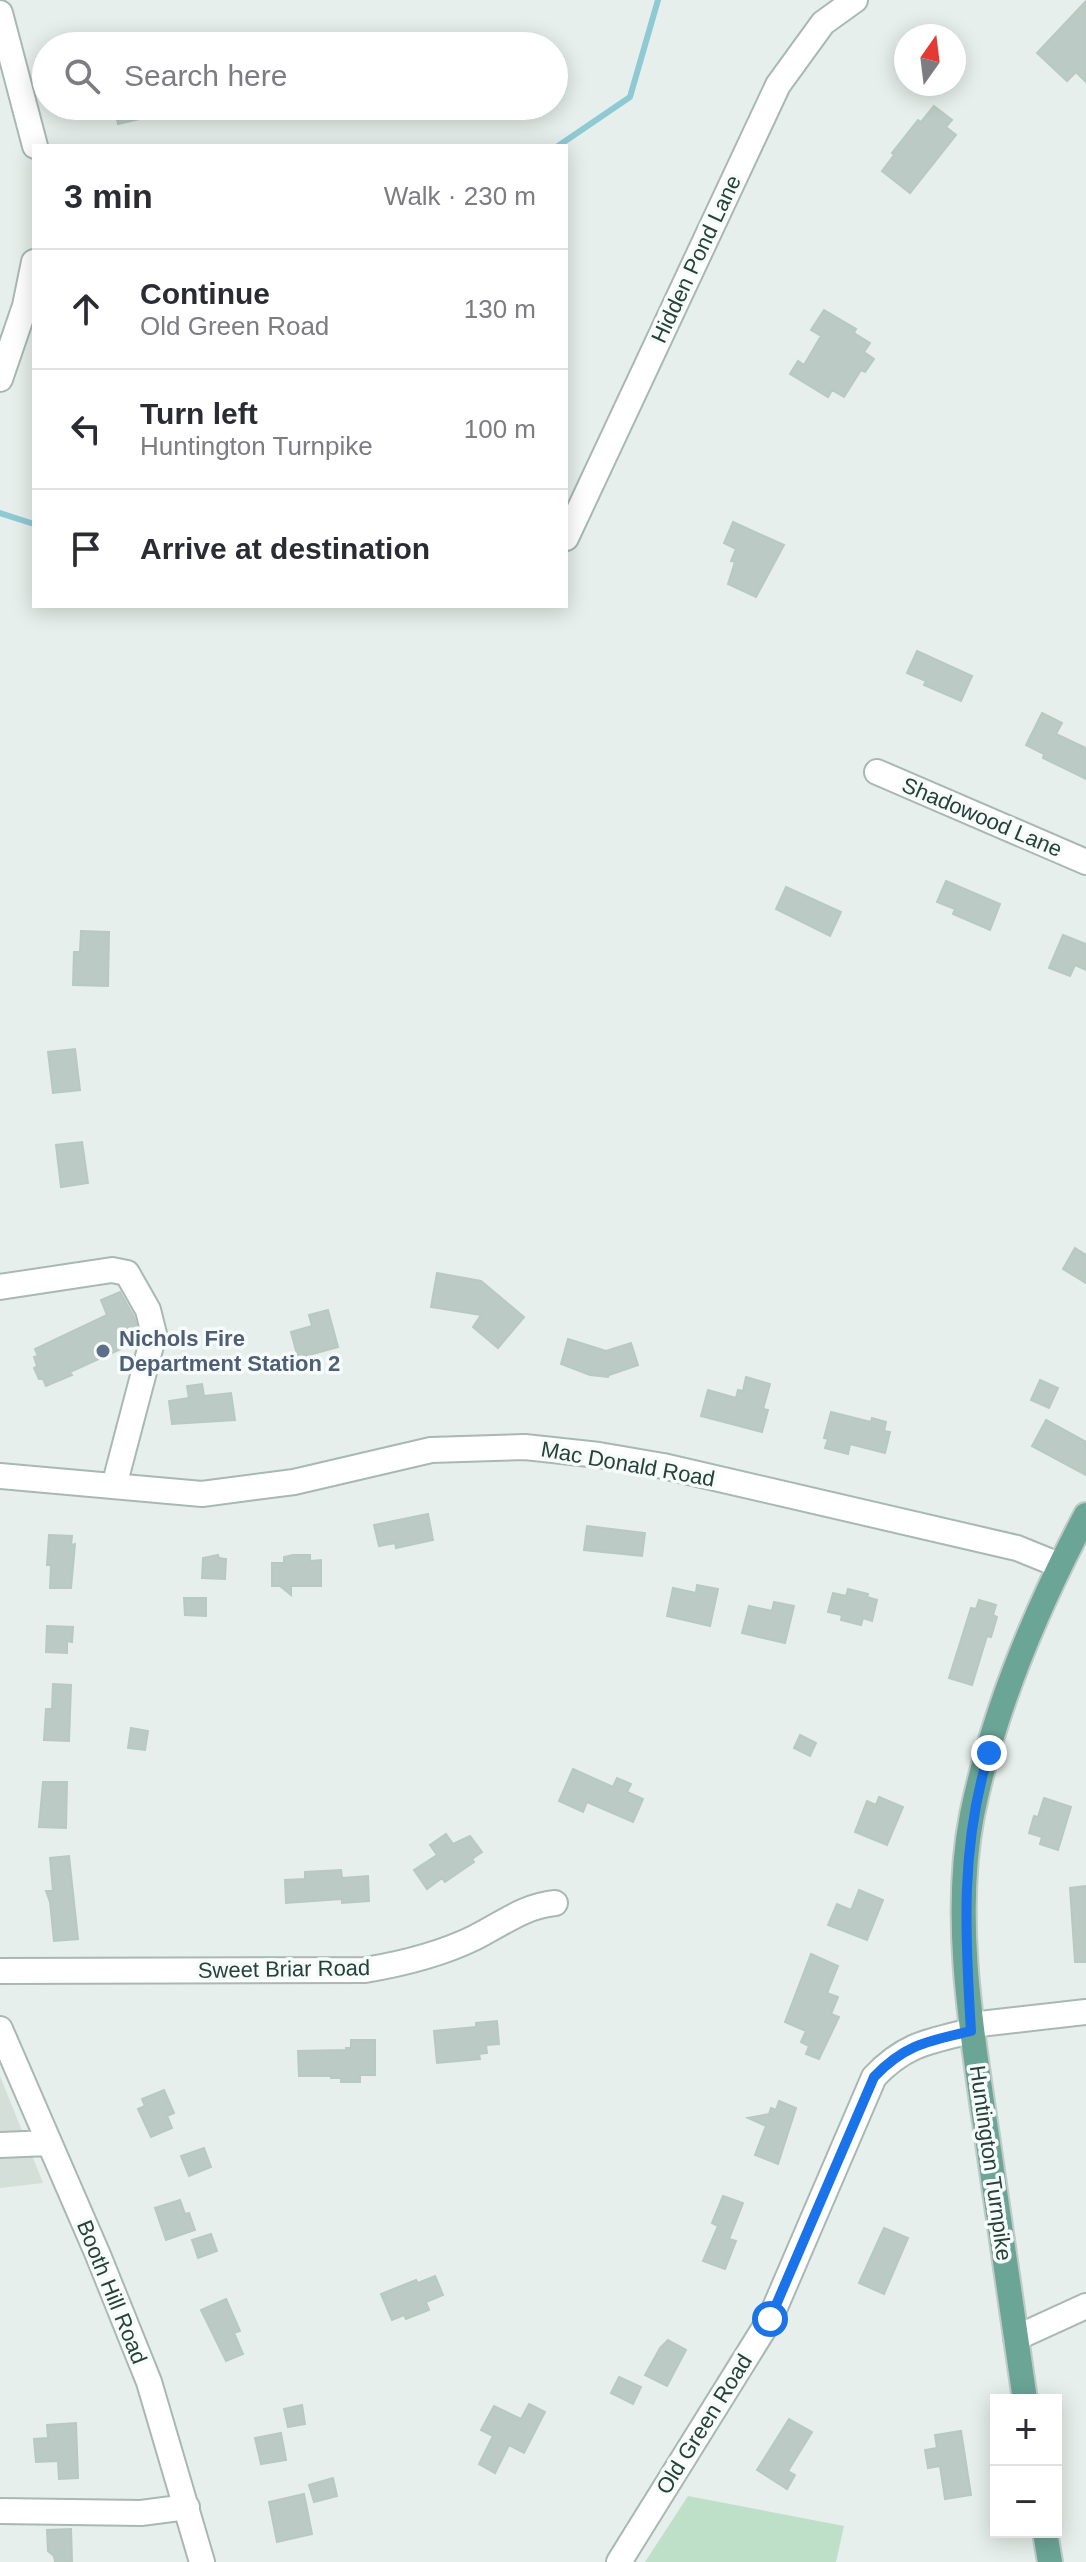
<!DOCTYPE html>
<html lang="en">
<head>
<meta charset="utf-8">
<style>
	body { margin:0; font-family:Helvetica,sans-serif; background:#f7f7f7; color:#2b2b33 }
	.controls { position:absolute; right:24px; bottom:24px; display:grid; overflow:hidden; border-radius:0px; box-shadow:0 4px 20px #0003 }
	.controls button { width:72px; height:72px; display:grid; place-items:center; padding:0; border:0; border-bottom:2px solid #e1e1e2; background:#fff; color:#2b2b33; font:40px sans-serif }
	.compass { position:absolute; left:894px; top:24px; width:72px; height:72px; border-radius:50%; background:#fff; box-shadow:0 4px 20px #0003; rotate:14deg }
	.stop { position:absolute; width:24px; height:24px; margin:-18px; border:6px solid #1a73e8; border-radius:50%; background:#fff }
	.stop.end { background:#1a73e8; border-color:#fff; box-shadow:0 2px 8px #0008 }
	.list { margin:0; padding:0; list-style:none }
	h2 { display:flex; justify-content:space-between; align-items:center; height:104px; margin:0; padding:0 32px; font-size:34px }
	h2 small { font-size:26px; font-weight:400; color:#7c7c81 }
	.list li { display:grid; grid-template-columns:52px 1fr auto; gap:24px; align-items:center; box-sizing:border-box; height:120px; padding:0 32px; border-top:2px solid #e1e1e2 }
	.list b { display:block; font-size:30px; white-space:nowrap }
	.list p { margin:0; font-size:26px; white-space:nowrap; color:#7c7c81 }
	.list em { font-size:26px; font-style:normal; color:#7c7c81 }
	.icon { flex:none; width:44px; height:44px; fill:none; stroke:currentColor; stroke-width:2; stroke-linecap:round; stroke-linejoin:round }
	.map { position:relative; flex:none; width:1086px; height:2562px; overflow:hidden }
	.search { position:absolute; background:#fff; box-shadow:0 4px 20px #0003; left:32px; top:32px; width:536px; height:88px; display:flex; align-items:center; gap:20px; box-sizing:border-box; padding:0 28px; border-radius:44px; color:#7c7c81; font-size:30px }
	.panel { position:absolute; background:#fff; box-shadow:0 4px 20px #0003; left:32px; top:144px; width:536px; height:464px; border-radius:0px }
	.map>svg:first-child { display:block }
</style>
</head>
<body>
<div class="map">
<svg width="1086" height="2562" viewBox="0 0 1086 2562">
	<rect width="100%" height="100%" fill="#e6efeb"/>
	<!-- built -->
	<path fill="#d4dfda" d="M0 2076 43 2183 0 2188Z"/>
	<!-- green -->
	<path fill="#bfe0c8" d="M688 2496 844 2526 836 2562H645Z"/>
	<g fill="none" stroke-linecap="round" stroke-linejoin="round">
		<!-- stream -->
		<path stroke="#8ec9d4" stroke-width="6" d="M558 146 630 97 658 0
			M0 513 34 524"/>
	</g>
	<!-- building -->
	<path fill="#bbcac4" stroke="#b8c9c2" stroke-width="2" d="M1086 1V82L1076 72 1067 81 1037 53Z
		M114 106H169L170 112 118 124Z
		M934 106 952 120 946 127 956 135 910 193 882 171 894 155 892 153 918 120 921 122Z
		M824 310 856 329 854 333 870 343 864 352 874 359 865 372 861 370 844 397 832 390 828 397 790 374 798 361 804 365 821 336 811 330Z
		M733 522 784 545 756 597 728 584 735 562 731 561 736 549 724 543Z
		M917 651 972 676 961 701 924 685 926 681 907 673Z
		M1042 713 1062 723 1056 734 1086 748V779L1043 758 1044 754 1026 745Z
		M946 881 1000 904 990 930 953 914 955 909 937 902Z
		M786 887 841 912 830 936 776 909Z
		M81 931 109 932 108 986 73 985 74 952H80Z
		M1063 935 1086 944V970L1075 965 1070 976 1049 968Z
		M75 1049 80 1090 53 1093 48 1052Z
		M82 1142 88 1183 61 1187 56 1145Z
		M1075 1248 1086 1255V1283L1063 1269Z
		M437 1273 481 1281 524 1317 498 1348 473 1327 481 1315 431 1307Z
		M120 1292 134 1317 139 1334 136 1342 70 1372 72 1375 46 1386 43 1379H39L34 1368 37 1366 34 1357 38 1356 35 1349 107 1315 101 1300Z
		M328 1310 338 1347 298 1358 291 1332 312 1326 309 1315Z
		M568 1339 606 1351 631 1343 638 1365 609 1375 608 1377 590 1375 561 1364Z
		M746 1377 770 1384 763 1409 768 1410 762 1432 701 1416 708 1390 736 1398 738 1390 743 1391Z
		M1040 1380 1058 1388 1049 1408 1031 1400Z
		M202 1384 204 1396 231 1393 235 1420 172 1424 169 1401 189 1398 187 1386Z
		M831 1412 871 1422 872 1418 886 1422 884 1431 890 1432 885 1453 850 1444 848 1454 825 1448 828 1439 824 1438Z
		M1046 1420 1086 1442V1475L1032 1446Z
		M428 1514 433 1540 396 1548 395 1543 379 1546 374 1525Z
		M587 1526 645 1533 642 1556 584 1550Z
		M49 1535 72 1536 71 1545 75 1544 71 1588H50L51 1565H47Z
		M218 1555 219 1558 226 1559 225 1579 202 1578 203 1558Z
		M293 1555H310V1561L321 1560V1586H291V1595L280 1586H272V1563H284V1557Z
		M697 1585 718 1589 710 1626 667 1616 673 1588 696 1593Z
		M848 1589 868 1594 867 1597 877 1600 872 1621 863 1618 861 1625 841 1620 842 1615 828 1612 833 1593 846 1596Z
		M184 1598H206V1616L185 1615Z
		M979 1600 996 1605 993 1615 997 1617 991 1637 987 1636 972 1685 949 1678 971 1608 976 1609Z
		M774 1602 794 1606 785 1643 742 1633 749 1606 772 1611Z
		M47 1626 73 1627 72 1642 67 1641V1653L46 1652Z
		M53 1684 71 1685 69 1741 44 1740 46 1709H52Z
		M131 1728 148 1731 145 1750 128 1748Z
		M800 1735 816 1743 810 1756 794 1748Z
		M573 1769 613 1787 617 1778 631 1784 627 1792 643 1799 633 1822 587 1802 583 1812 559 1801Z
		M43 1782H67L66 1828 39 1827Z
		M879 1797 903 1807 887 1845 855 1832 867 1801 876 1805Z
		M1044 1798 1071 1807 1058 1850 1040 1844 1042 1837 1029 1833 1034 1816 1038 1817Z
		M446 1834 453 1844 470 1836 482 1852 472 1859 474 1862 445 1882 442 1878 427 1889 414 1870 437 1855 430 1845Z
		M69 1856 78 1939 54 1941 50 1902 46 1891H53L50 1858Z
		M341 1870 342 1878 368 1876 369 1901 342 1903V1899L286 1903 285 1880 305 1879V1872Z
		M1086 1886V1962H1075L1070 1888Z
		M859 1890 883 1900 867 1940 828 1925 837 1904 851 1910Z
		M811 1954 838 1966 827 1993 838 1997 831 2014 839 2017 819 2059 806 2054 809 2046 801 2042 806 2031 785 2022Z
		M497 2021 499 2044 486 2045 487 2053 479 2054 480 2059 437 2063 434 2031 476 2027V2023Z
		M351 2040H375V2075H360V2082H341V2078H331V2076H299L298 2051 346 2050V2048H351Z
		M164 2090 174 2113 167 2116 172 2128 151 2137 138 2109 145 2106 142 2099Z
		M779 2101 796 2108 778 2164 755 2155 766 2126 748 2118 769 2114 771 2108 776 2110Z
		M204 2148 211 2167 189 2176 181 2156Z
		M723 2196 743 2203 729 2239 736 2241 725 2269 703 2261 718 2226 712 2223Z
		M180 2200 185 2214 189 2213 195 2230 166 2240 155 2208Z
		M884 2228 908 2238 884 2294 859 2283Z
		M211 2234 217 2251 198 2258 192 2240Z
		M435 2276 443 2295 426 2302 429 2310 406 2319 404 2315 392 2320 381 2294 416 2280 418 2283Z
		M226 2299 240 2331 234 2333 243 2354 226 2361 201 2310Z
		M668 2340 686 2350 667 2386 645 2375 660 2348Z
		M619 2377 641 2387 633 2404 611 2393Z
		M529 2404 545 2412 524 2453 509 2445 495 2473 479 2464 493 2436 481 2430 494 2406 521 2419Z
		M302 2405 305 2424 288 2427 284 2409Z
		M789 2419 812 2432 788 2471 795 2475 787 2489 757 2470Z
		M76 2423 78 2478 59 2479 58 2461 36 2462 34 2439 48 2438 47 2425Z
		M961 2431 971 2495 945 2499 940 2466 928 2468 925 2450 937 2448 935 2435Z
		M281 2433 286 2460 261 2464 255 2438Z
		M333 2478 337 2496 314 2502 309 2485Z
		M304 2494 312 2534 277 2542 269 2502Z
		M71 2529 72 2562H55L54 2556 48 2551 47 2530Z"/>
	<g fill="none" stroke-linecap="round" stroke-linejoin="round">
		<defs>
			<path id="minor" d="M0 13 35 146
				M0 379 25 306 34 262
				M566 538 778 85 823 23 855 0
				M877 772 1086 862
				M0 1287 112 1270 127 1273 148 1310 154 1334 114 1486
				M0 1476 202 1494 294 1482 431 1450 525 1447 599 1455 663 1466 1017 1548 1059 1565
				M0 1971 365 1970C401 1964 441 1954 474 1938 502 1924 524 1906 555 1903
				M971 2025 1086 2012
				M0 2029 98 2255 149 2382 202 2562
				M0 2145 49 2143
				M1016 2338 1086 2306
				M0 2511 141 2513 187 2507
				M619 2562 770 2319 874 2077C905 2044 930 2041 971 2031"/>
			<path id="major" d="M1025 2400C1012 2312 999 2224 987 2136 972 2034 952 1918 972 1815 993 1711 1036 1609 1086 1515
				M1045 2532 1050 2562"/>
		</defs>
		<!-- minor casing -->
		<use href="#minor" stroke="#a8b8b2" stroke-width="28"/>
		<!-- major casing -->
		<use href="#major" stroke="#c2cac8" stroke-width="28"/>
		<!-- minor -->
		<use href="#minor" stroke="#fff" stroke-width="24"/>
		<!-- major -->
		<use href="#major" stroke="#6aa596" stroke-width="24"/>
	</g>
	<g fill="none" stroke-linecap="round" stroke-linejoin="round">
		<!-- route -->
		<path stroke="#1a73e8" stroke-width="10" d="M770 2319 874 2077C905 2044 929 2041 971 2031 965 1936 960 1845 989 1753"/>
	</g>
	<!-- markers -->
	<circle fill="#5c6f8a" stroke="#f7fbf9" stroke-width="3" cx="103" cy="1351" r="8"/>
	<g text-anchor="middle" dominant-baseline="central" stroke-width="7" stroke-linejoin="round" paint-order="stroke">
		<!-- street labels -->
		<g font-size="22" fill="#24423a" stroke="#f7fbf9">
			<text transform="translate(696 259) rotate(-65)">Hidden Pond Lane</text>
			<text transform="translate(982 817) rotate(23)">Shadowood Lane</text>
			<text transform="translate(628 1464) rotate(10)">Mac Donald Road</text>
			<text transform="translate(284 1969) rotate(-1)">Sweet Briar Road</text>
			<text transform="translate(991 2163) rotate(82)">Huntington Turnpike</text>
			<text transform="translate(112 2292) rotate(68)">Booth Hill Road</text>
			<text transform="translate(704 2424) rotate(-58)">Old Green Road</text>
		</g>
		<!-- service labels -->
		<g font-size="22" font-weight="bold" fill="#4e5e75" stroke="#f7fbf9" text-anchor="start">
			<text x="119" y="1338">Nichols Fire<tspan x="119" dy="25">Department Station 2</tspan></text>
		</g>
	</g>
</svg>
<div class="controls">
<button>+</button>
<button>−</button>
</div>
<svg class="compass" viewBox="-18 -18 36 36"><path d="M0-13l5 13h-10z" fill="#e53935"/><path d="M0 13l5-13h-10z" fill="#7c7c81"/></svg>
<div class="stop" style="left:770px;top:2319px"></div>
<div class="stop end" style="left:989px;top:1753px"></div>
<div class="search"><svg class="icon" aria-label="search" viewBox="0 0 24 24"><circle cx="10" cy="10" r="6"/><path d="M15 15l6 6"/></svg>Search here</div>
<section class="panel">
<h2>3 min<small>Walk · 230 m</small></h2>
<ul class="list">
<li><svg class="icon" aria-label="ahead" viewBox="0 0 24 24"><path d="M12 20V5M6 11l6-6 6 6"/></svg><div><b>Continue</b><p>Old Green Road</p></div><em>130 m</em></li>
<li><svg class="icon" aria-label="left" viewBox="0 0 24 24"><path d="M17 20v-9H6M10 6l-5 5 5 5"/></svg><div><b>Turn left</b><p>Huntington Turnpike</p></div><em>100 m</em></li>
<li><svg class="icon" aria-label="arrive" viewBox="0 0 24 24"><path d="M6 21V4h12l-3 4 3 4H6"/></svg><div><b>Arrive at destination</b></div></li>
</ul>
</section>
</div>
</body>
</html>
